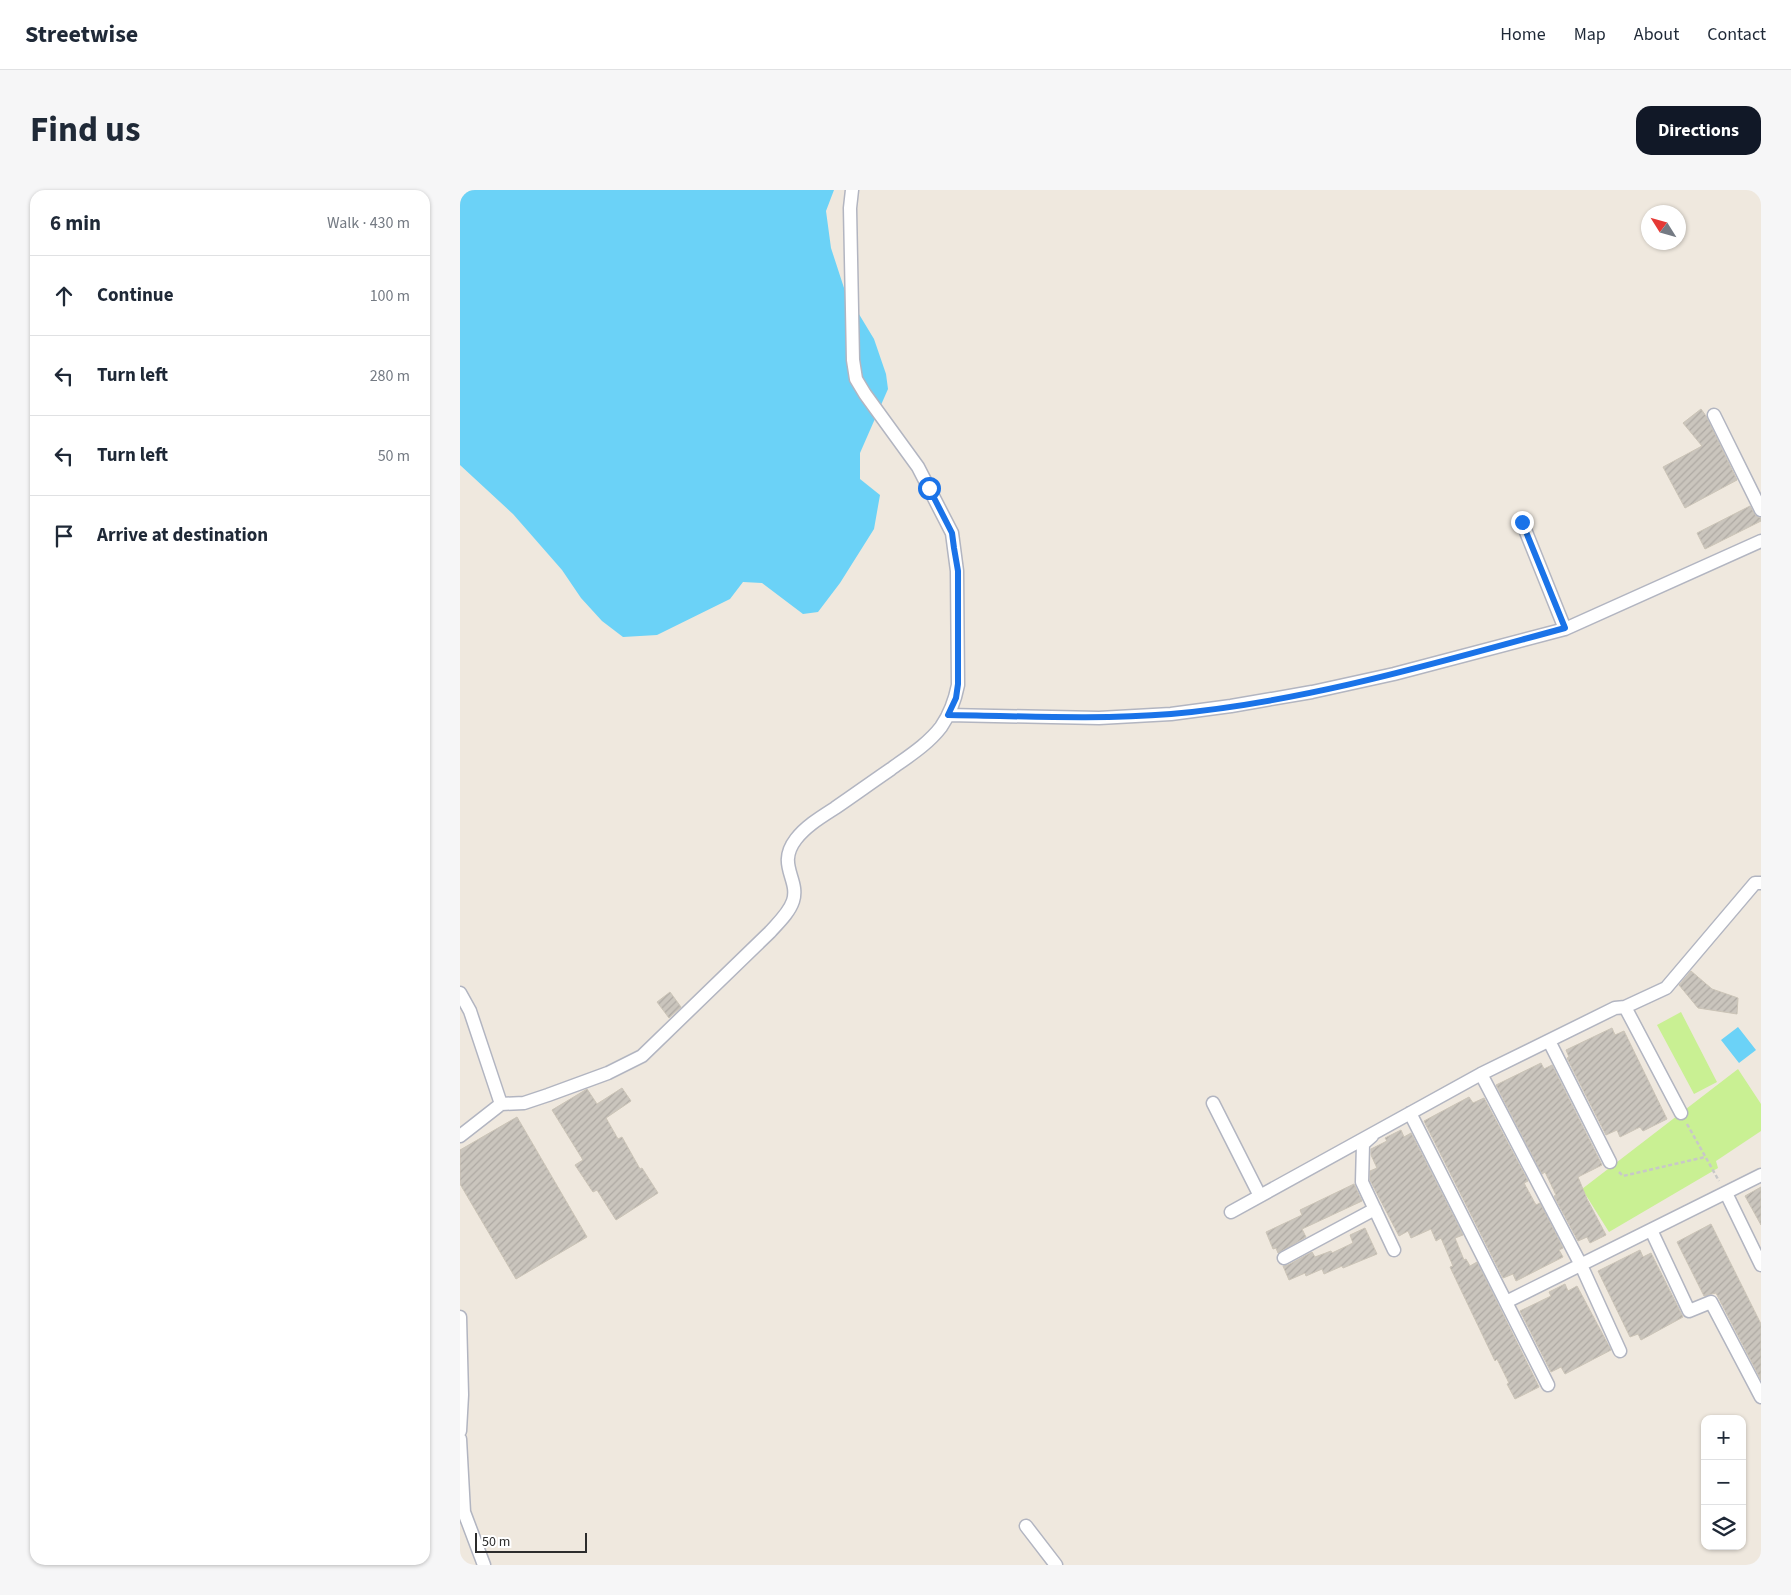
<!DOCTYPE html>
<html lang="en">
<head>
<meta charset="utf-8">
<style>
	body { margin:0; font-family:"Source Sans 3",sans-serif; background:#f6f6f7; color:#1f2937 }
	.controls { position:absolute; right:15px; bottom:15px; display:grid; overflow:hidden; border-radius:10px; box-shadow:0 1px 4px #0004 }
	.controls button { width:45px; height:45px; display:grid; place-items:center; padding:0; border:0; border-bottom:1px solid #e0e1e3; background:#fff; color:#1f2937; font:25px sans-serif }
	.compass { position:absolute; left:1181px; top:15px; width:45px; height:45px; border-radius:50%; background:#fff; box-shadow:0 1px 4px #0004; rotate:307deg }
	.scale { position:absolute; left:15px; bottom:12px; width:112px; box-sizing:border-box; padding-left:5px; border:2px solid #2c2c2c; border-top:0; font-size:14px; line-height:18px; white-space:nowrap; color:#2c2c2c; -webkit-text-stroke:4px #fff; paint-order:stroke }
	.stop { position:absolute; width:15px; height:15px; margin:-11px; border:4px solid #1a73e8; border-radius:50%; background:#fff }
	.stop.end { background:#1a73e8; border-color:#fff; box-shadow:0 1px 5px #0008 }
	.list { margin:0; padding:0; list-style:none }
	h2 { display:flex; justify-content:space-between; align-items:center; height:65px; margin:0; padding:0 20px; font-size:21px }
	h2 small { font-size:16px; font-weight:400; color:#747a83 }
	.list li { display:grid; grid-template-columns:32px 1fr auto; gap:15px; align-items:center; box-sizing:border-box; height:80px; padding:0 20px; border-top:1px solid #e0e1e3 }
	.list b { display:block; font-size:19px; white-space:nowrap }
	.list em { font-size:16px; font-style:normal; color:#747a83 }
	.icon { flex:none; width:28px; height:28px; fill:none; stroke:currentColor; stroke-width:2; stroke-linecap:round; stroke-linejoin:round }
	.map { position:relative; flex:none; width:1301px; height:1375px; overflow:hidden; border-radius:15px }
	header { display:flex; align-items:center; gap:30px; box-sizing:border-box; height:70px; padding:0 25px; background:#fff; border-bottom:1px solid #e0e1e3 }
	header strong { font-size:24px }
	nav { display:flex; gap:28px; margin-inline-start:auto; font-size:18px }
	.intro { display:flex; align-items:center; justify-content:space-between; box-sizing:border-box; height:120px; padding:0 30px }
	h1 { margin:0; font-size:35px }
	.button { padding:12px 22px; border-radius:15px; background:#111827; color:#fff; font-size:18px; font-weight:700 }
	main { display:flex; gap:30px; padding:0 30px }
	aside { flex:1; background:#fff; border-radius:15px; box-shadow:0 1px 4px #0004 }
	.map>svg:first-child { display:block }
</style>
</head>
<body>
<header>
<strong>Streetwise</strong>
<nav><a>Home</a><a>Map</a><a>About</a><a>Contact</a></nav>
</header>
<div class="intro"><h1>Find us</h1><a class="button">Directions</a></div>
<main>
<aside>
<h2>6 min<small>Walk · 430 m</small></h2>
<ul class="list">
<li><svg class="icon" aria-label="ahead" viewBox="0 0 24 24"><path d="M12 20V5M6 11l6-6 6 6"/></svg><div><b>Continue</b></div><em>100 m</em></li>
<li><svg class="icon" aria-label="left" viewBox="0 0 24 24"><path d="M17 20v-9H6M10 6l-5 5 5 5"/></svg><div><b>Turn left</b></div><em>280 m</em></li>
<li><svg class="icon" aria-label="left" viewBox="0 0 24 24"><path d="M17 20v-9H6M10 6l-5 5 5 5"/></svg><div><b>Turn left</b></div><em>50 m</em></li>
<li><svg class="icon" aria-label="arrive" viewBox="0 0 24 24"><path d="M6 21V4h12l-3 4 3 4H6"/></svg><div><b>Arrive at destination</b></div></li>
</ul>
</aside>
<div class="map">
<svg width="1301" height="1375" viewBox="0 0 1301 1375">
	<defs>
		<pattern id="building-hatch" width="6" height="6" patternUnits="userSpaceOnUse" patternTransform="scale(1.25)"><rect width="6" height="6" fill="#cac5bd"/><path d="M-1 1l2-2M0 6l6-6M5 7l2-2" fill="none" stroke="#aea9a3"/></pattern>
	</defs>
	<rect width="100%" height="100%" fill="#efe8de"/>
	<!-- pitch -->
	<path fill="#c9f093" d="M1221 822 1257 892 1234 904 1197 835Z
		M1278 879 1301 914V941L1256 971 1258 978 1149 1042 1122 999Z"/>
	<!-- water -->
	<path fill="#6bd2f7" d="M0 0H374L366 21 371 58 385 101 414 149 426 184 428 199 400 263V289L420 305 414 339 380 393 358 422 343 424 302 393 283 392 270 409 197 445 163 447 142 431 121 408 102 380 53 324 0 275Z
		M1278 837 1296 860 1279 873 1261 850Z"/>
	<!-- building -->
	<path fill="url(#building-hatch)" stroke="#cbc4b7" d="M1241 219 1246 226 1277 290 1225 318 1203 277 1242 256 1223 233Z
		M1290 316 1296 326 1301 328V331L1245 359 1237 343Z
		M1231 781 1252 799 1278 808 1277 824 1238 818 1219 795Z
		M210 802 221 817 209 828 197 812Z
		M1152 838 1155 845 1164 841 1207 929 1183 941 1180 937 1160 947 1157 940 1146 945 1107 868 1109 867 1106 860Z
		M1081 873 1084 879 1092 875 1142 975 1118 987 1127 1009 1146 1045 1130 1053 1127 1047 1118 1051 1094 1006 1096 1005 1085 982 1082 984 1036 895Z
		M162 898 171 911 146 928 158 949 162 947 180 979 182 978 198 1003 156 1030 137 1000 133 1002 115 975 123 970 92 920 127 899 137 914Z
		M1009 907 1013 913 1024 908 1068 991 1064 993 1076 1015 1080 1013 1103 1058 1099 1060 1103 1067 1056 1091 1053 1084 1043 1088 964 931Z
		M57 927 127 1047 56 1089 0 994V960Z
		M941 940 944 947 951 943 1003 1045 995 1048 1004 1070 1006 1069 1010 1076 1017 1072 1079 1197 1055 1209 1047 1194 1049 1193 1037 1169 1035 1171 1000 1098 990 1077 993 1076 981 1048 976 1051 971 1039 951 1048 948 1041 939 1046 910 990V981L917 978 911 965V959L927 951 925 948Z
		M894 994 902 1011 842 1039 846 1047 818 1063 816 1058 813 1059 806 1042 842 1025 840 1020Z
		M1301 997V1035L1285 1006Z
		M1251 1034 1301 1134V1190L1256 1103 1244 1106 1217 1052Z
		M905 1038 917 1064 883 1078 882 1076 864 1084 862 1079 846 1086 845 1083 829 1090 823 1076 828 1075 852 1062 855 1067 871 1061 872 1063 893 1053 890 1045Z
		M1180 1060 1183 1067 1191 1063 1223 1127 1181 1150 1178 1144 1170 1147 1138 1081Z
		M1105 1094 1108 1101 1117 1096 1151 1160 1105 1184 1101 1177 1091 1182 1060 1121 1091 1106 1089 1102Z"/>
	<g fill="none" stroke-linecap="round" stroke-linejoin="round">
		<defs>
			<path id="minor" d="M1254 225 1301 320
				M1062 332 1105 439
				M488 525 639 528 711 524 771 516 852 502 934 484 1105 439 1301 351
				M0 803 10 821 41 914 0 946
				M1165 817 1221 923
				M1089 851 1150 972
				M1021 884 1121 1075 1160 1161
				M753 913 800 1006
				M41 914 64 913 88 905 148 883 182 866 310 742C318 733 329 723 333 711 340 689 316 675 336 649 346 636 361 627 375 618 394 605 412 592 431 579 449 566 468 554 481 537 490 524 495 510 498 495L497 381 492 343 458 277 405 204 396 189 393 170 390 18 392 0
				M950 923 1088 1195
				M912 946 903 954 902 992 934 1060
				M1266 1003 1301 1075
				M771 1022 1021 884 1155 818 1165 817 1206 798 1295 693H1301
				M1191 1040 1229 1121 1251 1112 1301 1207
				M824 1068 915 1019
				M1046 1112 1301 985
				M0 1127 2 1205 0 1241
				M0 1249 4 1322 24 1375
				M566 1336 596 1375"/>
		</defs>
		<!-- minor casing -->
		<use href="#minor" stroke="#b2b5c1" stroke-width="15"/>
		<!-- path -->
		<path stroke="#c8c8c8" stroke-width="2.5" stroke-dasharray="4 2.5" stroke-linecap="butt" d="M1227 934 1259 991
			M1159 982 1163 986 1245 967"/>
		<!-- minor -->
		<use href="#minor" stroke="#fff" stroke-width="12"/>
	</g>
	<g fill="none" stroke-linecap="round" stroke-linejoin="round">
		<!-- route -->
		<path stroke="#1a73e8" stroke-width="6" d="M469 298 492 343 494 358 498 381V494L496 508 488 525C563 526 637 530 711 524 845 512 976 473 1105 438L1062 332"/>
	</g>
</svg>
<div class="controls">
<button>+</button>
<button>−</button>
<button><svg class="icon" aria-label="layers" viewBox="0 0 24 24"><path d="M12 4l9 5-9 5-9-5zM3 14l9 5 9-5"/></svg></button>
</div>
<svg class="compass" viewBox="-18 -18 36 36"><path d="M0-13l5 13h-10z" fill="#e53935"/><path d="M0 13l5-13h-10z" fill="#747a83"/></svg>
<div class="scale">50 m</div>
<div class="stop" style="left:469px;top:298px"></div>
<div class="stop end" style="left:1062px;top:332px"></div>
</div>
</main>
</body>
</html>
